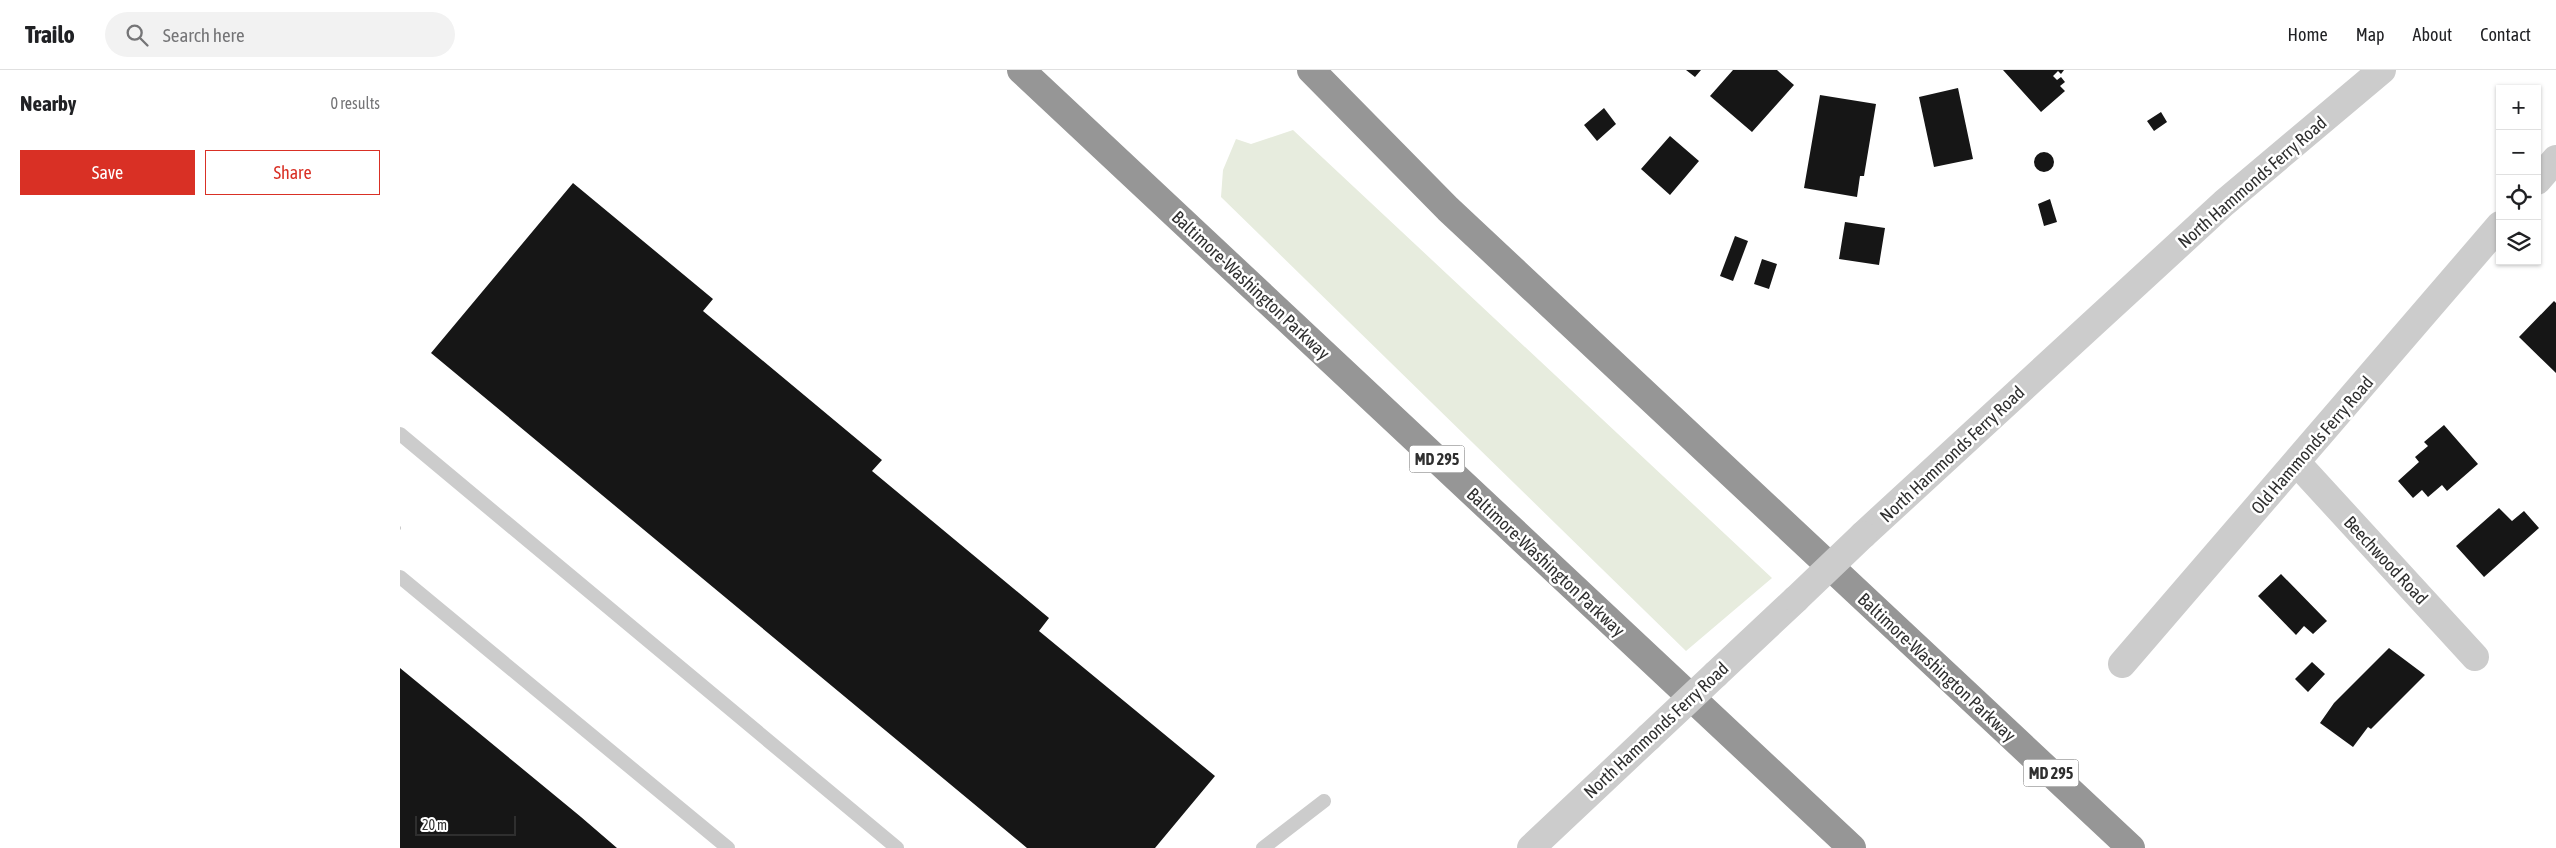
<!DOCTYPE html>
<html lang="en">
<head>
<meta charset="utf-8">
<style>
	body { margin:0; font-family:"Asap Condensed",sans-serif; background:#f2f2f2; color:#202124 }
	.controls { position:absolute; right:15px; top:15px; display:grid; overflow:hidden; border-radius:0px; box-shadow:0 1px 4px #0004 }
	.controls button { width:45px; height:45px; display:grid; place-items:center; padding:0; border:0; border-bottom:1px solid #e0e0e0; background:#fff; color:#202124; font:25px sans-serif }
	.scale { position:absolute; left:15px; bottom:12px; width:101px; box-sizing:border-box; padding-left:5px; border:2px solid #2f2f2f; border-top:0; font-size:14px; line-height:18px; white-space:nowrap; color:#2f2f2f; -webkit-text-stroke:4px #fff; paint-order:stroke }
	.list { margin:0; padding:0; list-style:none }
	h2 { display:flex; justify-content:space-between; align-items:center; height:65px; margin:0; padding:0 20px; font-size:21px }
	h2 small { font-size:16px; font-weight:400; color:#757577 }
	.actions { display:flex; gap:10px; padding:15px 20px }
	.actions a { flex:1; padding:11px 0; border:1px solid #d93025; border-radius:0px; text-align:center; font-size:18px; color:#d93025 }
	.actions .main { background:#d93025; color:#fff }
	.icon { flex:none; width:28px; height:28px; fill:none; stroke:currentColor; stroke-width:2; stroke-linecap:round; stroke-linejoin:round }
	.map { position:relative; flex:none; width:2156px; height:778px; overflow:hidden }
	header { display:flex; align-items:center; gap:30px; box-sizing:border-box; height:70px; padding:0 25px; background:#fff; border-bottom:1px solid #e0e0e0 }
	header strong { font-size:24px }
	nav { display:flex; gap:28px; margin-inline-start:auto; font-size:18px }
	.search { width:350px; height:45px; background:#f2f2f2; display:flex; align-items:center; gap:12px; box-sizing:border-box; padding:0 18px; border-radius:28px; color:#757577; font-size:19px }
	main { display:flex }
	aside { flex:1; background:#fff }
	.map>svg:first-child { display:block }
</style>
</head>
<body>
<header>
<strong>Trailo</strong>
<div class="search"><svg class="icon" aria-label="search" viewBox="0 0 24 24"><circle cx="10" cy="10" r="6"/><path d="M15 15l6 6"/></svg>Search here</div>
<nav><a>Home</a><a>Map</a><a>About</a><a>Contact</a></nav>
</header>
<main>
<aside>
<h2>Nearby<small>0 results</small></h2>
<ul class="list">
</ul>
<div class="actions"><a class="main">Save</a><a>Share</a></div>
</aside>
<div class="map">
<svg width="2156" height="778" viewBox="0 0 2156 778">
	<rect width="100%" height="100%" fill="#fff"/>
	<!-- green -->
	<path fill="#e7ecde" d="M893 60 1372 508 1286 581 821 127 823 100 836 69 851 74Z"/>
	<!-- building -->
	<path fill="#161616" d="M1286 0H1301L1295 7Z
		M1333 0H1377L1394 15 1352 62 1310 26Z
		M1603 0H1664L1661 4 1658 1 1653 6 1657 10 1661 7 1665 12 1660 16 1665 21 1641 42Z
		M1558 18 1573 89 1534 97 1519 27Z
		M1420 25 1476 34 1464 106H1460L1457 127 1404 118Z
		M1204 38 1216 54 1197 71 1184 55Z
		M1761 42 1767 52 1754 61 1747 51Z
		M1270 66 1299 91 1270 125 1241 99Z
		M1634 92a10 10 0 1 1 20 0a10 10 0 1 1-20 0Z
		M173 113 313 229 303 241 482 390 472 401 649 548 639 561 815 706 755 778H627L31 283Z
		M1650 129 1657 152 1644 156 1638 134Z
		M1445 152 1485 158 1479 195 1439 189Z
		M1335 166 1348 171 1333 211 1320 206Z
		M1362 189 1377 194 1369 219 1354 214Z
		M2154 231 2156 233V303L2119 267Z
		M2044 355 2078 394 2047 421 2042 415 2028 427 2022 420 2013 428 1998 411 2019 392 2015 387 2028 376 2024 372Z
		M2099 438 2112 451 2124 441 2139 458 2084 507 2056 476Z
		M1881 504 1927 551 1913 564 1904 556 1896 565 1858 526Z
		M1989 578 2025 605 1971 659 1968 657 1953 677 1920 653 1934 633Z
		M1912 592 1925 604 1908 622 1895 609Z
		M0 598 181 747 217 778H0Z"/>
	<g fill="none" stroke-linecap="round" stroke-linejoin="round">
		<!-- path -->
		<path stroke="#ccc" stroke-width="3" stroke-dasharray="2.5 2.5" stroke-linecap="butt" d="M0 458H1"/>
		<!-- service -->
		<path stroke="#ccc" stroke-width="14" d="M0 364 497 778
			M0 507 328 778
			M863 778 924 731"/>
		<!-- minor -->
		<path stroke="#ccc" stroke-width="28" d="M2137 111 2156 89
			M1897 393 2075 587
			M1722 594 2100 155"/>
		<!-- tertiary -->
		<path stroke="#ccc" stroke-width="28" d="M1463 465 1824 133 1982 0
			M1316 604 1396 529
			M1131 778 1249 667"/>
		<!-- motorway -->
		<path stroke="#969696" stroke-width="28" d="M621 0 1452 778
			M911 0 1048 139 1731 778"/>
		<!-- tertiary-bridge -->
		<path stroke="#ccc" stroke-width="28" d="M1396 529 1463 465
			M1249 667 1316 604"/>
	</g>
	<g text-anchor="middle" dominant-baseline="central" stroke-width="5" stroke-linejoin="round" paint-order="stroke">
		<!-- shield labels -->
		<g fill="#fff" stroke="#6d6d6d" stroke-width="1">
			<rect x="1009.5" y="375.5" width="55" height="27" rx="4"/>
			<rect x="1623.5" y="689.5" width="55" height="27" rx="4"/>
		</g>
		<g font-size="16" font-weight="bold" fill="#2f2f2f">
			<text x="1037" y="389">MD 295</text>
			<text x="1651" y="703">MD 295</text>
		</g>
		<!-- street labels -->
		<g font-size="18" fill="#2f2f2f" stroke="#fff">
			<text transform="translate(1852 112) rotate(-41)">North Hammonds Ferry Road</text>
			<text transform="translate(851 215) rotate(43)">Baltimore-Washington Parkway</text>
			<text transform="translate(1912 375) rotate(-49)">Old Hammonds Ferry Road</text>
			<text transform="translate(1552 384) rotate(-43)">North Hammonds Ferry Road</text>
			<text transform="translate(1986 490) rotate(47)">Beechwood Road</text>
			<text transform="translate(1146 492) rotate(43)">Baltimore-Washington Parkway</text>
			<text transform="translate(1537 597) rotate(43)">Baltimore-Washington Parkway</text>
			<text transform="translate(1256 660) rotate(-43)">North Hammonds Ferry Road</text>
		</g>
	</g>
</svg>
<div class="controls">
<button>+</button>
<button>−</button>
<button><svg class="icon" aria-label="locate" viewBox="0 0 24 24"><circle cx="12" cy="12" r="6"/><path d="M12 2v4M12 18v4M2 12h4M18 12h4"/></svg></button>
<button><svg class="icon" aria-label="layers" viewBox="0 0 24 24"><path d="M12 4l9 5-9 5-9-5zM3 14l9 5 9-5"/></svg></button>
</div>
<div class="scale">20 m</div>
</div>
</main>
</body>
</html>
